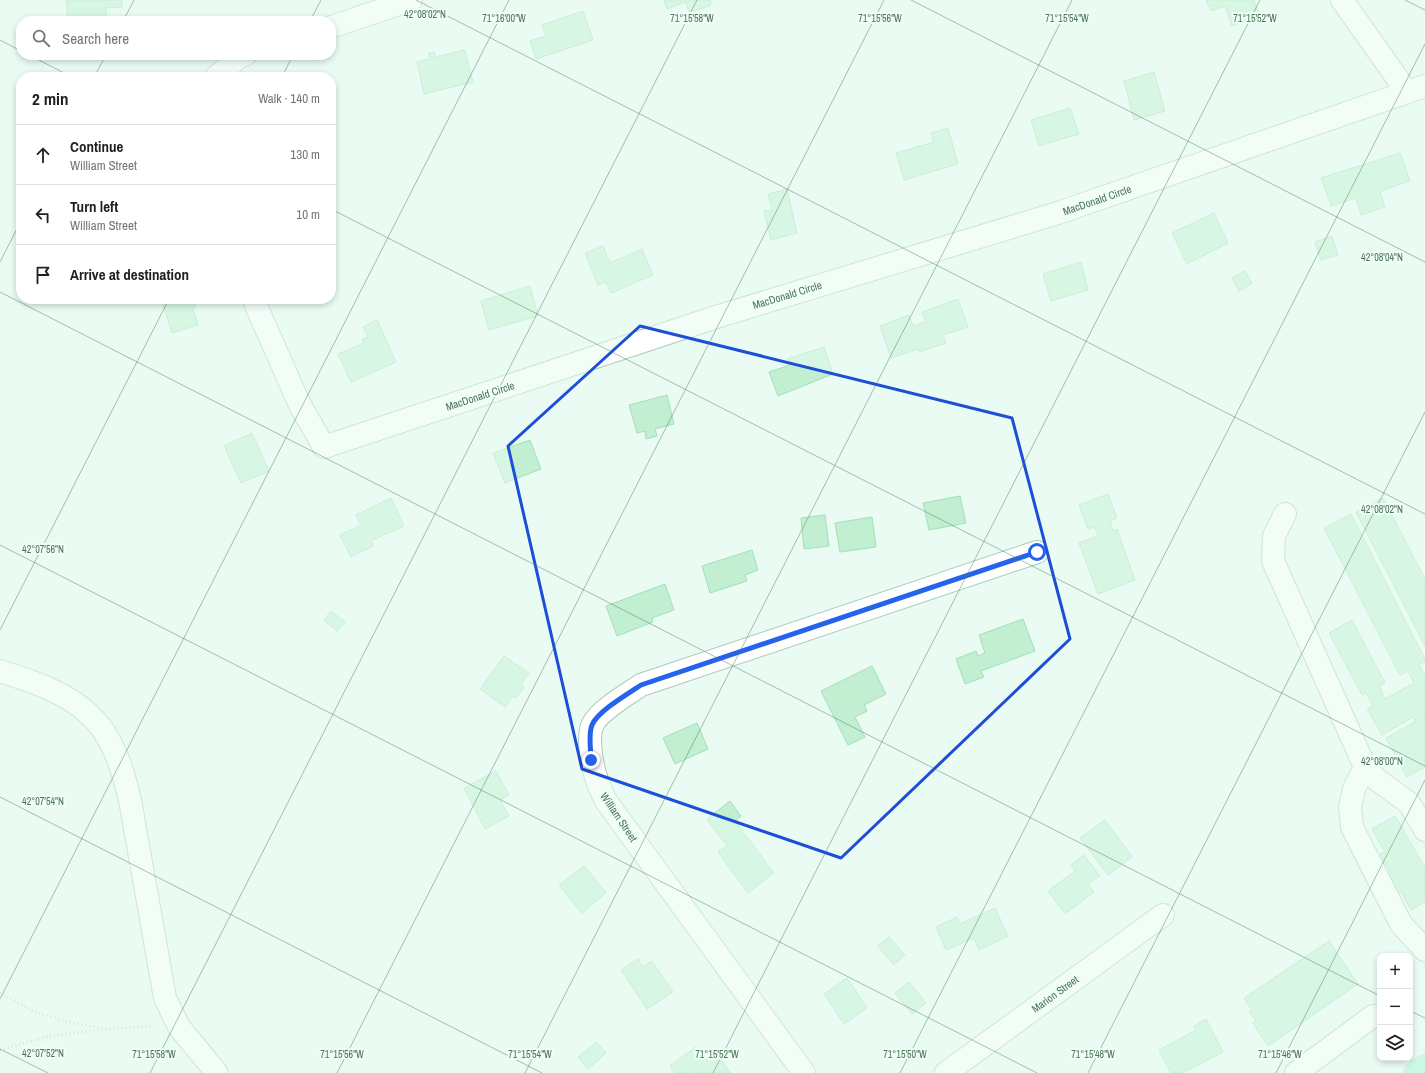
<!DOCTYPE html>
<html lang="en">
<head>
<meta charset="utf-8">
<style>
	body { margin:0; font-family:"Archivo Narrow",sans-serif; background:#f6f6f6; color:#202124 }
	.controls { position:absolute; right:12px; bottom:12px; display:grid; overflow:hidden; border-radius:8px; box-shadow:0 2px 6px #0003 }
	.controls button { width:36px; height:36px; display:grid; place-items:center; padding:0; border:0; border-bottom:1px solid #e0e0e0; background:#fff; color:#202124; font:20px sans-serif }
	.stop { position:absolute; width:12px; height:12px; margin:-9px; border:3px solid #2563eb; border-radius:50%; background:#fff }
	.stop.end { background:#2563eb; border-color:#fff; box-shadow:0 1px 4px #0008 }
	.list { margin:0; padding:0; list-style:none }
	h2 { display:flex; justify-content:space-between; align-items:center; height:52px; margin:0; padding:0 16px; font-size:17px }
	h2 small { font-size:13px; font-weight:400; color:#757577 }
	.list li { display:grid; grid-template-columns:26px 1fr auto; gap:12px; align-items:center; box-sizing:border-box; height:60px; padding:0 16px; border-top:1px solid #e0e0e0 }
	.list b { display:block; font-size:15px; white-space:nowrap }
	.list p { margin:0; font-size:13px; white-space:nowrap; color:#757577 }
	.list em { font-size:13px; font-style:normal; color:#757577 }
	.icon { flex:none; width:22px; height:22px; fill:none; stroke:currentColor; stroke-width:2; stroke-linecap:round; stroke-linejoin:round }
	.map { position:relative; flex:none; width:1425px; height:1073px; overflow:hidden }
	.search { position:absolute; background:#fff; box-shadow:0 2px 6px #0003; left:16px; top:16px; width:320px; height:44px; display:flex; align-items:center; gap:10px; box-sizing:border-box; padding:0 14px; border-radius:16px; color:#757577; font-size:15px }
	.panel { position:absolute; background:#fff; box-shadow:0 2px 6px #0003; left:16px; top:72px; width:320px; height:232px; border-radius:16px }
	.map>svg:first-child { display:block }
</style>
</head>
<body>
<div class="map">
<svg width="1425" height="1073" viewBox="0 0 1425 1073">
	<rect width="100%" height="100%" fill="#e9fbf3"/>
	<!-- building -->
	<path fill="#c2efd1" stroke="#a3e0b6" d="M66 0H122V7L106 8V18L68 20Z
		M664 0H710L711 5 689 13 686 2 667 9Z
		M1206 0H1254L1260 16 1232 26 1225 6 1211 11Z
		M583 11 593 40 536 59 530 41 546 36 542 25Z
		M465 50 473 82 424 94 417 62 430 59 428 53 434 52 436 57Z
		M1154 72 1165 111 1134 120 1124 81Z
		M1070 108 1079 134 1039 146 1031 120Z
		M948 128 958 164 904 180 896 153 934 142 931 133Z
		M1400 153 1410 181 1380 191 1385 207 1361 215 1356 198 1331 206 1321 178Z
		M787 189 797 233 771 240 764 211 772 210 768 194Z
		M1214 213 1228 243 1187 264 1172 233Z
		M1332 236 1338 255 1321 260 1315 242Z
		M603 246 610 263 642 249 653 275 611 293 606 282 598 285 585 253Z
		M1081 262 1088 290 1051 301 1043 274Z
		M1245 271 1252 283 1239 291 1232 278Z
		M530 286 538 316 489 330 481 301Z
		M161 299H194L196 307 193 309 198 325 172 333Z
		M958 299 968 327 943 335 946 343 919 352 918 349 891 358 880 326 909 315 913 326 926 322 922 312Z
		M377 320 396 362 351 382 338 354 364 343 362 339 368 337 363 327Z
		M824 347 833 374 778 396 769 372 790 365 787 359Z
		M667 395 674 424 655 429 657 436 646 439 645 431 637 433 629 405Z
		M252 433 269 471 241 483 224 446Z
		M530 440 541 469 505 483 493 453Z
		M1108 494 1117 518 1110 521 1113 531 1117 529 1135 580 1098 594 1079 543 1098 536 1095 527 1088 529 1079 505Z
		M960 496 966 523 929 530 923 503Z
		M391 498 404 526 371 541 373 546 351 557 340 535 361 525 356 515Z
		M1383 498 1425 579V646L1356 512Z
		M1351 514 1425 659V662L1419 664 1425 675V710L1382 735 1367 709 1373 706 1366 693 1362 695 1329 633 1352 620 1385 683 1379 686 1385 699 1414 683 1408 671 1400 675 1324 528Z
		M825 515 829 546 804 549 801 518Z
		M872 517 876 547 840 552 835 523Z
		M752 550 758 570 745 575 747 581 710 593 702 566Z
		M665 584 674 610 652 618 653 622 617 636 606 606Z
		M331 611 345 622 337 631 324 620Z
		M1023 619 1035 651 981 671 984 677 965 684 956 659 976 651 978 656 985 653 979 635Z
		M504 656 529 673 521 684 524 687 516 698 513 696 505 707 480 689Z
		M872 666 886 694 864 705 867 711 855 717 865 737 848 745 821 691Z
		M1425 712V767L1407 777 1386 738 1415 722 1414 719Z
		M697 723 708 749 675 764 663 738Z
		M496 771 509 795 500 800 509 816 485 829 464 788Z
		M730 801 741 816 735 821 774 873 748 893 718 852 727 846 707 819Z
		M1395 816 1424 866 1425 865V902L1411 910 1401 892 1393 896 1383 878 1391 873 1380 854 1385 852 1372 829Z
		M1105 820 1132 857 1108 875 1080 838Z
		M1084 855 1100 876 1088 884 1094 892 1065 914 1048 891 1075 871 1071 865Z
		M584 866 606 893 582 913 559 885Z
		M995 908 1008 936 979 950 974 938 946 950 936 927 957 917 960 924Z
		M889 937 905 955 894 965 878 946Z
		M1329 941 1358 984 1268 1046 1253 1023 1256 1021 1249 1012 1252 1010 1244 998Z
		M638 959 643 967 652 961 673 992 647 1009 621 970Z
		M847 978 867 1008 844 1024 824 994Z
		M909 982 926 1003 912 1014 895 993Z
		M1206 1019 1223 1052 1183 1073H1171L1159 1050 1196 1030 1194 1026Z
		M596 1042 606 1053 588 1069 578 1057Z
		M696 1047 706 1060 716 1053 731 1073H696L695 1071 691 1073H675L670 1066Z"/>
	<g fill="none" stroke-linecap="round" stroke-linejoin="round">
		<defs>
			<path id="minor" d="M1342 0 1407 92
				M331 27 411 0
				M216 77 239 57 245 55
				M254 299 257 308 300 405 324 447 716 317 1058 213 1425 86
				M1285 514 1274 536 1273 561 1365 767 1376 779 1409 803 1425 830
				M0 671C31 681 66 692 90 715 113 736 123 771 130 800L165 998 179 1027 217 1073
				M1365 767 1354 789 1350 807 1352 827 1401 924 1425 950
				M804 1073 606 801C596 781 591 765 590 742 590 736 590 729 593 724 600 710 628 694 641 685L1037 552
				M946 1073 1163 915
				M1296 1073 1373 1016"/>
			<path id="major" d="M1415 1073 1425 1066"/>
		</defs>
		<!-- minor casing -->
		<use href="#minor" stroke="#accab7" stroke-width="24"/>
		<!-- major casing -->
		<use href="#major" stroke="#cdd8d1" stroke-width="24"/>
		<!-- path -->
		<path stroke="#a5d4b4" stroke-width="2.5" stroke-dasharray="1 3" stroke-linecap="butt" d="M0 993 35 1012 73 1023 103 1028
			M0 1050 50 1036 106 1029 153 1026"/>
		<!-- minor -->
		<use href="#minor" stroke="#fff" stroke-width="22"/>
		<!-- major -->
		<use href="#major" stroke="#a6f5d2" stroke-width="22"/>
	</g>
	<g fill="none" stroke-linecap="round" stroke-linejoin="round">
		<!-- route -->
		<path stroke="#2563eb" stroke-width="5" d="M591 760C591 749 588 735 592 725 598 711 629 693 641 685L1037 552"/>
	</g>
	<!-- marked area -->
	<path d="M0 0H1425V1073H0ZM640 326 1012 418 1070 639 841 858 582 769 508 446Z" fill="#e9fbf3" fill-opacity=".55" fill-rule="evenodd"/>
	<path fill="none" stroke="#1d4ed8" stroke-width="3" stroke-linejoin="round" d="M640 326 1012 418 1070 639 841 858 582 769 508 446Z"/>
	<!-- ticks -->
	<path fill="none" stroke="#4e7459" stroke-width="1" stroke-opacity="0.45" d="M416 0 1425 514M911 0 1425 262M1405 0 1425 10M123 21 134 0M310 21 321 0M0 40 21 51M29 55 72 77M94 77 106 55M282 77 293 55M331 209 1425 766M0 262 21 221M0 292 1380 996M0 545 1037 1073M0 630 169 299M0 797 542 1073M0 999 509 0M1410 1011 1425 1018M0 1049 48 1073M150 1073 697 0M337 1073 884 0M525 1073 1072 0M713 1073 1260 0M900 1073 1425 44M1088 1073 1425 412M1276 1073 1425 780"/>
	<g text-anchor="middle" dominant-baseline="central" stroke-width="4" stroke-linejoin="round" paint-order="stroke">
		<!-- street labels -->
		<g font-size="11" fill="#4e7459" stroke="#effef7">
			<text transform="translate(1097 200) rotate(-19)">MacDonald Circle</text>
			<text transform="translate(787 295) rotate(-17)">MacDonald Circle</text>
			<text transform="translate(480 396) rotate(-18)">MacDonald Circle</text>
			<text transform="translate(619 817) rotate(56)">William Street</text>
			<text transform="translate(1055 994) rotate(-36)">Marion Street</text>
		</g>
	</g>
	<g font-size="10" text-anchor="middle" fill="#4e7459" stroke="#effef7" stroke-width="4" stroke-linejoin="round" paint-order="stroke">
		<text x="425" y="18">42°08'02"N</text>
		<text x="504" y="22">71°16'00"W</text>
		<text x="692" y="22">71°15'58"W</text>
		<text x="880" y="22">71°15'56"W</text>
		<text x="1067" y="22">71°15'54"W</text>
		<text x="1255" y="22">71°15'52"W</text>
		<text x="1382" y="261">42°08'04"N</text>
		<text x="1382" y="513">42°08'02"N</text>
		<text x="43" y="553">42°07'56"N</text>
		<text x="1382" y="765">42°08'00"N</text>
		<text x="43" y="805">42°07'54"N</text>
		<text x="43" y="1057">42°07'52"N</text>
		<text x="154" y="1058">71°15'58"W</text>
		<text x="342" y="1058">71°15'56"W</text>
		<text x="530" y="1058">71°15'54"W</text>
		<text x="717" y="1058">71°15'52"W</text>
		<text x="905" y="1058">71°15'50"W</text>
		<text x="1093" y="1058">71°15'48"W</text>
		<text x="1280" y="1058">71°15'46"W</text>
	</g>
</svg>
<div class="controls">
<button>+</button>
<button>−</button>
<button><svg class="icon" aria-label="layers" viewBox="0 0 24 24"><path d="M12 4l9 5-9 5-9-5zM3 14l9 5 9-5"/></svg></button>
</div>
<div class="stop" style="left:1037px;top:552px"></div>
<div class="stop end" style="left:591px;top:760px"></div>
<div class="search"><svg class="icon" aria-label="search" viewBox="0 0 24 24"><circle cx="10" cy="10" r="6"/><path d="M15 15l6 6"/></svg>Search here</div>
<section class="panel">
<h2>2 min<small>Walk · 140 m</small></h2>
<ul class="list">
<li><svg class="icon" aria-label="ahead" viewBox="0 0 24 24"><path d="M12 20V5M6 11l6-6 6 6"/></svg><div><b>Continue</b><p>William Street</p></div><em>130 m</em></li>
<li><svg class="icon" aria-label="left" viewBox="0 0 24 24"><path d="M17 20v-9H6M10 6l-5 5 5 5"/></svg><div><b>Turn left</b><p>William Street</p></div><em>10 m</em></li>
<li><svg class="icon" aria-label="arrive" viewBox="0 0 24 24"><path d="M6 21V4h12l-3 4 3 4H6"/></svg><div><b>Arrive at destination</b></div></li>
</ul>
</section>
</div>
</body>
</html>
